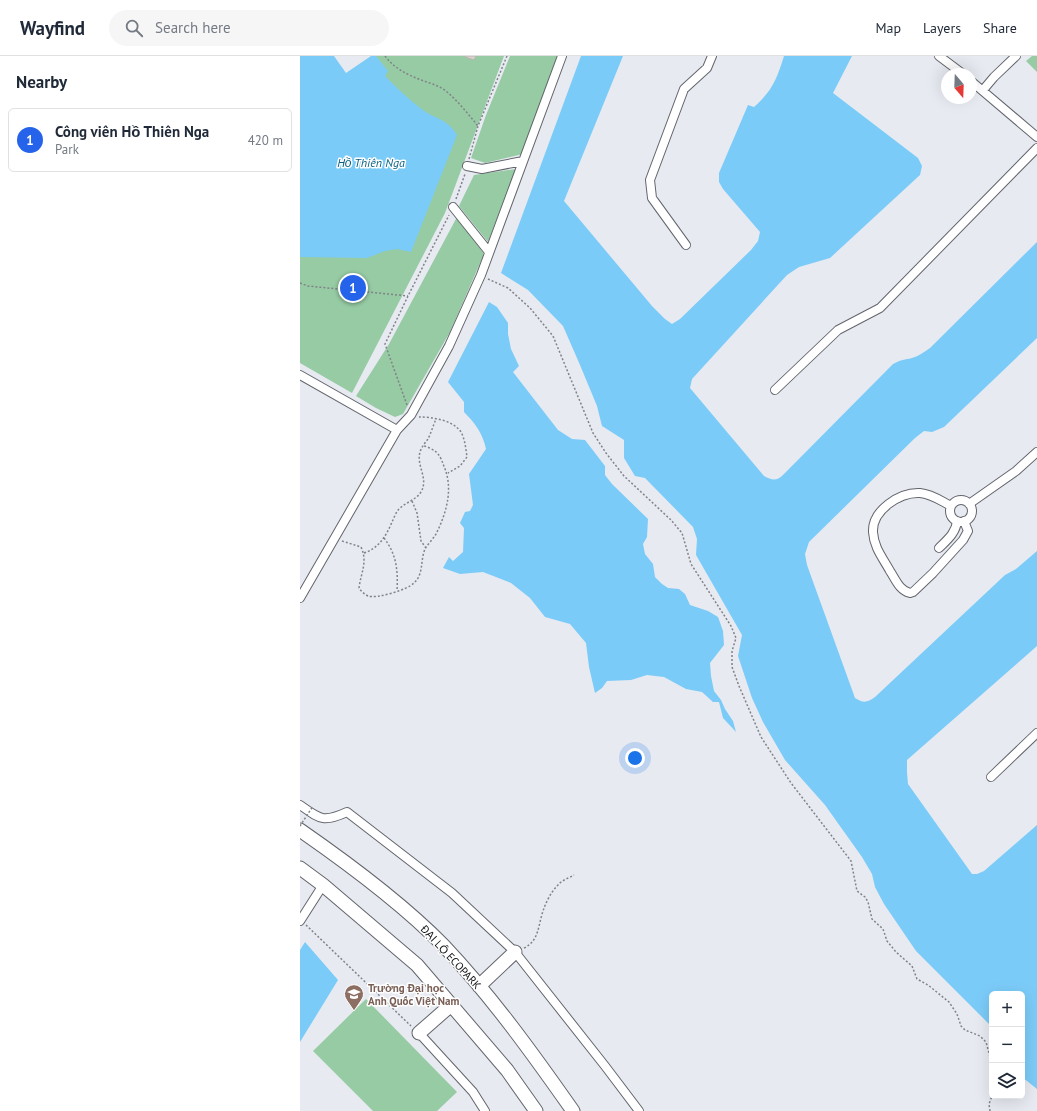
<!DOCTYPE html>
<html lang="en">
<head>
<meta charset="utf-8">
<style>
	body { margin:0; font-family:"PT Sans",sans-serif; background:#f6f6f7; color:#1f2937 }
	.controls { position:absolute; right:12px; bottom:12px; display:grid; overflow:hidden; border-radius:6px; box-shadow:0 4px 16px #0002 }
	.controls button { width:36px; height:36px; display:grid; place-items:center; padding:0; border:0; border-bottom:1px solid #e0e1e3; background:#fff; color:#1f2937; font:20px sans-serif }
	.compass { position:absolute; left:641px; top:12px; width:36px; height:36px; border-radius:50%; background:#fff; box-shadow:0 4px 16px #0002; rotate:161deg }
	.you { position:absolute; left:335px; top:702px; width:14px; height:14px; margin:-10px; border:3px solid #fff; border-radius:50%; background:#1a73e8; box-shadow:0 0 0 6px #1a73e833 }
	.badge { display:grid; place-items:center; width:26px; height:26px; border-radius:50%; background:#2563eb; color:#fff; font-size:13px; font-weight:700 }
	.pin { position:absolute; translate:-50% -50%; border:2px solid #fff; box-shadow:0 1px 4px #0006 }
	.list { margin:0; padding:0; list-style:none }
	h2 { display:flex; justify-content:space-between; align-items:center; height:52px; margin:0; padding:0 16px; font-size:17px }
	h2 small { font-size:13px; font-weight:400; color:#747a83 }
	.list li { display:grid; grid-template-columns:26px 1fr auto; gap:12px; align-items:center; box-sizing:border-box; height:64px; margin:0 8px 8px; padding:0 8px; border:1px solid #e0e1e3; border-radius:6px }
	.list b { display:block; font-size:15px; white-space:nowrap }
	.list p { margin:0; font-size:13px; white-space:nowrap; color:#747a83 }
	.list em { font-size:13px; font-style:normal; color:#747a83 }
	.icon { flex:none; width:22px; height:22px; fill:none; stroke:currentColor; stroke-width:2; stroke-linecap:round; stroke-linejoin:round }
	.map { position:relative; flex:none; width:737px; height:1055px; overflow:hidden }
	header { display:flex; align-items:center; gap:24px; box-sizing:border-box; height:56px; padding:0 20px; background:#fff; border-bottom:1px solid #e0e1e3 }
	header strong { font-size:19px }
	nav { display:flex; gap:22px; margin-inline-start:auto; font-size:14px }
	.search { width:280px; height:36px; background:#f6f6f7; display:flex; align-items:center; gap:10px; box-sizing:border-box; padding:0 14px; border-radius:22px; color:#747a83; font-size:15px }
	main { display:flex }
	aside { flex:1; background:#fff }
	.map>svg:first-child { display:block }
</style>
</head>
<body>
<header>
<strong>Wayfind</strong>
<div class="search"><svg class="icon" aria-label="search" viewBox="0 0 24 24"><circle cx="10" cy="10" r="6"/><path d="M15 15l6 6"/></svg>Search here</div>
<nav><a>Map</a><a>Layers</a><a>Share</a></nav>
</header>
<main>
<aside>
<h2>Nearby<small></small></h2>
<ul class="list">
<li><span class="badge">1</span><div><b>Công viên Hồ Thiên Nga</b><p>Park</p></div><em>420 m</em></li>
</ul>
</aside>
<div class="map">
<svg width="737" height="1055" viewBox="0 0 737 1055">
	<rect width="100%" height="100%" fill="#e7eaf1"/>
	<!-- green -->
	<path fill="#96cba4" d="M0 0H204L145 157 52 337 0 307Z
		M210 0H257L223 98 185 107 171 102 186 59Z
		M732 0H737V16L726 5Z
		M216 113 188 186 159 150 174 119Z
		M157 161 184 198 150 276 103 358 95 361 76 352 56 340 89 288Z
		M66 943 157 1036 137 1055H73L13 995Z"/>
	<!-- water -->
	<path fill="#7bcbf8" d="M0 0H76L88 15 85 20C96 31 107 42 120 52 135 64 146 61 157 79L111 196 97 193 85 195 67 202 0 201Z
		M281 0H323L264 145 352 250 365 263 372 268 380 263 451 194 458 185 460 176 423 133 419 126V117L448 49 454 51C472 35 477 23 484 0H552L533 37 618 102 622 110 620 119 530 202 499 211 487 219 392 323 390 332 464 420C473 425 477 425 484 418L593 308C602 303 604 304 612 302 619 300 624 296 630 292L737 186V282L644 371 632 376 624 375 615 382 509 486 505 498 507 509 555 642C563 647 567 647 575 641L705 519 716 513 737 495V590L607 704V717L608 728 672 818H677L684 815 737 769V1033L722 1021V938H692V971L616 895 584 848 575 831 572 818 562 801 525 749 485 704 463 666 452 642 438 600 442 579 396 499 397 483 393 471 345 422 335 420 324 402V384L302 370 297 350 280 309 263 270 228 234 201 217Z
		M189 246 197 251 208 267V278L211 293 219 310 213 316 258 374 272 383 285 384 305 410V419L312 428 348 463 347 481 343 488 345 498 353 508 355 521 362 528 368 532 379 533 385 538 390 549 408 555 418 561 423 575 424 589 410 607 411 620 414 635 421 644 425 653 433 665 436 676 423 662 419 646H413L402 636 386 633 364 621 347 619 331 624 307 625 302 632 295 637 289 611 286 587 270 568 245 561 230 542 211 527 183 516 160 518 143 512 149 501 153 505 163 496 164 472 160 467 165 456 170 455 173 449 169 418 186 393C183 378 175 367 164 356V346L148 326Z
		M5 886 38 924 0 986V894Z"/>
	<!-- pier -->
	<path fill="#e7eaf1" d="M34 0H71L46 17Z"/>
	<!-- building -->
	<path fill="#d9d2cd" stroke="#bab3ae" d="M165 0H176L174 4 165 1Z"/>
	<g fill="none" stroke-linecap="round" stroke-linejoin="round">
		<defs>
			<path id="minor" d="M639 0 663 18
				M671 25 737 81
				M683 34 694 21 716 0
				M167 110 182 113 223 105
				M153 151 189 196
				M386 189 352 142 350 124 384 33 407 12 412 0
				M0 319 97 374
				M475 334 538 274 580 252 737 92
				M650 455a11 11 0 1 1 22 0a11 11 0 1 1-22 0Z
				M669 448 716 415 737 396
				M651 450C641 445 632 438 620 437 600 436 572 454 573 476 574 492 583 502 590 515 596 524 599 534 610 537L613 536 633 517 663 484 668 475 664 465
				M639 492C647 484 656 477 657 465
				M0 542 97 374 111 359 149 290 181 219 262 0
				M691 721 737 677
				M0 749C20 763 23 767 47 756L152 837 215 896 305 1010 339 1055
				M0 865 23 829
				M119 977 173 1036 185 1055"/>
			<path id="trunk" d="M0 774C49 808 102 847 144 890 192 941 233 998 273 1055
				M0 812 23 829 117 909 207 1014 236 1055
				M179 930 215 896
				M119 977 151 949"/>
		</defs>
		<!-- minor casing -->
		<use href="#minor" stroke="#62656b" stroke-width="10"/>
		<!-- trunk casing -->
		<use href="#trunk" stroke="#62656b" stroke-width="15"/>
		<!-- path -->
		<path stroke="#808388" stroke-width="1.5" stroke-dasharray="2 2" stroke-linecap="butt" d="M85 0C94 12 106 18 121 24 129 27 138 29 146 35 158 45 168 58 178 70
			M169 103 178 70 207 0
			M156 143 165 118
			M188 223 208 232 230 252 253 280 293 377 306 397 324 420 371 464 382 477 391 508 431 570 436 582 432 595V611L439 630 461 681 491 727 551 805 557 835 565 841 568 846 572 863 583 873 587 885 596 896 612 910 617 923 628 929 649 946 657 958 661 970 665 974 680 980 686 986 692 1008
			M0 227 8 230 108 240
			M107 349 85 288 108 240 149 159
			M119 361C132 361 153 364 161 376 165 383 166 394 167 401L160 410 148 417
			M112 445 117 457 121 485 126 492
			M84 482C97 499 98 515 97 535
			M42 485 61 491C68 506 61 516 59 532 61 535 64 538 68 540 76 543 107 534 114 527 124 518 120 505 125 493 128 488 133 483 136 478 147 456 154 431 143 408 142 404 139 398 135 395 132 393 128 391 124 390
			M64 497C79 492 86 480 92 466 94 462 96 456 99 453 106 446 116 444 121 436 129 422 116 410 120 396 121 392 125 387 128 383 131 377 133 370 136 363
			M6 869 111 970
			M224 892C239 885 238 870 243 855 246 846 251 836 258 829 262 824 269 822 274 819
			M690 1055 689 1048 692 1040"/>
		<!-- minor -->
		<use href="#minor" stroke="#fff" stroke-width="8"/>
		<!-- trunk -->
		<use href="#trunk" stroke="#fff" stroke-width="13"/>
		<!-- path-bridge -->
		<path stroke="#808388" stroke-width="1.5" stroke-dasharray="2 2" stroke-linecap="butt" d="M0 770 13 750"/>
	</g>
	<!-- icons -->
	<defs>
		<symbol id="university-pin" viewBox="-11 -11 22 30"><path d="M0 17L-7.5 6A9.5 9.5 0 1 1 7.5 6Z" fill="#8d6e63" stroke="#fff"/><path d="M0-5L7-2L0 1L-7-2ZM-4 1L0 2.5L4 1V4Q0 6-4 4Z" fill="#fff"/></symbol>
	</defs>
	<g fill-rule="evenodd">
		<use href="#university-pin" x="43" y="927" width="22" height="30"/>
	</g>
	<g text-anchor="middle" dominant-baseline="central" stroke-width="3" stroke-linejoin="round" paint-order="stroke">
		<!-- street labels -->
		<g font-size="11" fill="#101114" stroke="#fff">
			<text transform="translate(151 901) rotate(47)">ĐẠI LỘ ECOPARK</text>
		</g>
		<!-- education labels -->
		<g font-size="11" font-weight="bold" fill="#785e54" stroke="#fff" text-anchor="start">
			<text x="68" y="932">Trường Đại học<tspan x="68" dy="13">Anh Quốc Việt Nam</tspan></text>
		</g>
		<!-- water labels -->
		<g font-size="12" font-style="italic" fill="#085f84" stroke="#fff">
			<text x="71" y="106">Hồ Thiên Nga</text>
		</g>
	</g>
</svg>
<div class="controls">
<button>+</button>
<button>−</button>
<button><svg class="icon" aria-label="layers" viewBox="0 0 24 24"><path d="M12 4l9 5-9 5-9-5zM3 14l9 5 9-5"/></svg></button>
</div>
<svg class="compass" viewBox="-18 -18 36 36"><path d="M0-13l5 13h-10z" fill="#e53935"/><path d="M0 13l5-13h-10z" fill="#747a83"/></svg>
<div class="you"></div>
<div class="pin badge" style="left:53px;top:232px">1</div>
</div>
</main>
</body>
</html>
